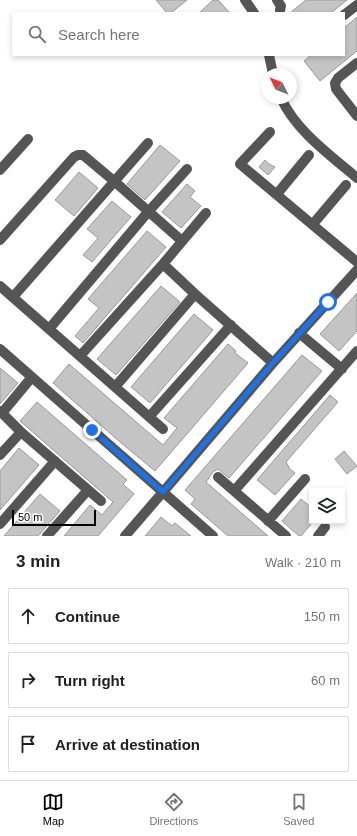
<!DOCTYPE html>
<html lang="en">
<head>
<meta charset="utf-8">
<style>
	body { margin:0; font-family:Arial,sans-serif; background:#f2f2f2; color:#202124 }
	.controls { position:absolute; right:12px; bottom:12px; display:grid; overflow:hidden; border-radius:0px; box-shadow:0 2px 6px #0003 }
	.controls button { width:36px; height:36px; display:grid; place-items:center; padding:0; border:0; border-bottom:1px solid #e0e0e0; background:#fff; color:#202124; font:20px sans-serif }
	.compass { position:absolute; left:261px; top:68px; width:36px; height:36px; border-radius:50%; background:#fff; box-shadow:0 2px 6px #0003; rotate:312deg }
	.scale { position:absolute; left:12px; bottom:10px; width:84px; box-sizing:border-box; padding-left:4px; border:2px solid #000; border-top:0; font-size:11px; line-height:14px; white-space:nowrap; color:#000; -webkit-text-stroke:3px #fff; paint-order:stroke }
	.stop { position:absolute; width:12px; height:12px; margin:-9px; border:3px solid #1a73e8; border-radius:50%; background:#fff }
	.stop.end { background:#1a73e8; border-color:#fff; box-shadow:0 1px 4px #0008 }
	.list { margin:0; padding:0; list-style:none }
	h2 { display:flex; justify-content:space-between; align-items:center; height:52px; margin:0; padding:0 16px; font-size:17px }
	h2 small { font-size:13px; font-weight:400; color:#757577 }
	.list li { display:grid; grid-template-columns:26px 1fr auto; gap:12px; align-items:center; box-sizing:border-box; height:56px; margin:0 8px 8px; padding:0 8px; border:1px solid #e0e0e0; border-radius:0px }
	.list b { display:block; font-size:15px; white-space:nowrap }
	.list em { font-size:13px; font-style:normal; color:#757577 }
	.icon { flex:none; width:22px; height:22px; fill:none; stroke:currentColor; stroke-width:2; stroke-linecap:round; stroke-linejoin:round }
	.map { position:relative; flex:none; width:357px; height:536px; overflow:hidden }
	.search { position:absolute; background:#fff; box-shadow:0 2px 6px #0003; left:12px; right:12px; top:12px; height:44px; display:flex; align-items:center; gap:10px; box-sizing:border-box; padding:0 14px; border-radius:0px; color:#757577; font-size:15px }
	.sheet { height:244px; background:#fff }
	nav { display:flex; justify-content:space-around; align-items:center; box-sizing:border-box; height:56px; border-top:1px solid #e0e0e0; background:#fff; font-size:11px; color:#757577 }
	nav a { display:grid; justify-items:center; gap:2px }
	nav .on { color:#000 }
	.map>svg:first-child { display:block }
</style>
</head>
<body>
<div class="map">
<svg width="357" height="536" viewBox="0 0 357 536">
	<rect width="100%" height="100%" fill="#fff"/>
	<!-- building -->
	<path fill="#c4c4c4" stroke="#999" d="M156 0H187L171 13H167Z
		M213 0H218L230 13H199Z
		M306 0H347L331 13H290Z
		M357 17V51L320 81 304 61 311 55H344V28Z
		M160 145 180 161 145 200 127 184Z
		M265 160 269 164 275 167 268 175 259 167Z
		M79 172 98 188 74 216 55 200Z
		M187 184 195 191 190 197 201 206 181 228 162 212Z
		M112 201 131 217 92 262 83 255 98 238 87 229Z
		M147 231 166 247 83 343 75 336 99 308 88 299Z
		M161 286 180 302 116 375 97 359Z
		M357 293V331L339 351 320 334Z
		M194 314 213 330 150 403 131 387Z
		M228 344 236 351 235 353 248 363 155 471 120 442 53 383 69 364 163 445 177 428 164 418Z
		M302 355 322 371 229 478 218 469 213 472 206 482 268 536H228L191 504 195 499 185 490Z
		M0 368 18 383 0 404Z
		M330 395 338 402 286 462 290 469 295 473 275 495 257 480Z
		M37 402 127 480 123 484 134 494 98 536H64L90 505 102 515 113 502 20 421Z
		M19 448 39 465 0 510V471Z
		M344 451 357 466 347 474 335 459Z
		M40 494 60 511 38 536H4Z
		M301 499 312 508V523L301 536H299L282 521Z
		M161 517 172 526 175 523 191 536H145Z"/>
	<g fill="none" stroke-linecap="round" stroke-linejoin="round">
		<!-- minor -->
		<path stroke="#555" stroke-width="10" d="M245 0 254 13
			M277 0 281 6 280 10V13
			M344 15 357 5
			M269 55 273 74
			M357 63 338 78 335 83 336 89 357 116
			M281 98C296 131 330 155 357 178
			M270 132 240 164 357 262
			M0 170 28 139
			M277 194 309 155
			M313 224 346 185
			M0 240 74 157 78 155H83L114 181 182 241
			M163 264 195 294 273 363
			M0 286 163 429
			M13 297 148 143
			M49 329 148 212 187 169
			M299 333 342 369
			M0 349 213 536
			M80 356 163 264 206 213
			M115 387 195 294
			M0 411 2 413 32 377
			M2 413 21 432 101 501
			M149 417 231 325
			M0 455 21 432
			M218 477 286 536
			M234 491 357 351
			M268 521 305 479
			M0 524 55 461
			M47 536 88 490
			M125 536 163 492 273 363 357 270
			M318 536 325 527"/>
	</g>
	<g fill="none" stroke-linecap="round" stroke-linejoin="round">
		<!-- route -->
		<path stroke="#1a73e8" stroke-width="5" d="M92 430 163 492 273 363 328 302"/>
	</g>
</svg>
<div class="controls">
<button><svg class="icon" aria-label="layers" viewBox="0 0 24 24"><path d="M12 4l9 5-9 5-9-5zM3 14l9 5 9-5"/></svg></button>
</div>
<svg class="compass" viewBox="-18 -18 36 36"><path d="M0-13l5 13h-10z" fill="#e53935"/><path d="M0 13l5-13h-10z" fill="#757577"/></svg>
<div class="scale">50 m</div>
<div class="stop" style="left:328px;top:302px"></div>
<div class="stop end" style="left:92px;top:430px"></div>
<div class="search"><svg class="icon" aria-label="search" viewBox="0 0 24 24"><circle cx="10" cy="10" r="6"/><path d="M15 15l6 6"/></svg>Search here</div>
</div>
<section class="sheet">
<h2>3 min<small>Walk · 210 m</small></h2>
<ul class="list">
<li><svg class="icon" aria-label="ahead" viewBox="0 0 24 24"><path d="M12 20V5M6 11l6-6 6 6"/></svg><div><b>Continue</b></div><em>150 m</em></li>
<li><svg class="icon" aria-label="right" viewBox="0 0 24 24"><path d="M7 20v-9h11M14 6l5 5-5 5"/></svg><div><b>Turn right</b></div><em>60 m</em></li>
<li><svg class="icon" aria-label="arrive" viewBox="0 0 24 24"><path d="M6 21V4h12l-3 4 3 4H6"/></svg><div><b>Arrive at destination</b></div></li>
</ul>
</section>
<nav>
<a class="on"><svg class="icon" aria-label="map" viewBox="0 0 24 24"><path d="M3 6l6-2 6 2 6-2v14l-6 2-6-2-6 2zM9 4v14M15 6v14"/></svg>Map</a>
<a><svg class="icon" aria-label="directions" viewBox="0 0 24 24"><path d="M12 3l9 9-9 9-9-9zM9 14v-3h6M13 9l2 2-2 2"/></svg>Directions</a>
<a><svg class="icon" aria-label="saved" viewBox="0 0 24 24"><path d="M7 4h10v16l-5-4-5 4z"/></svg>Saved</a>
</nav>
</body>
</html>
